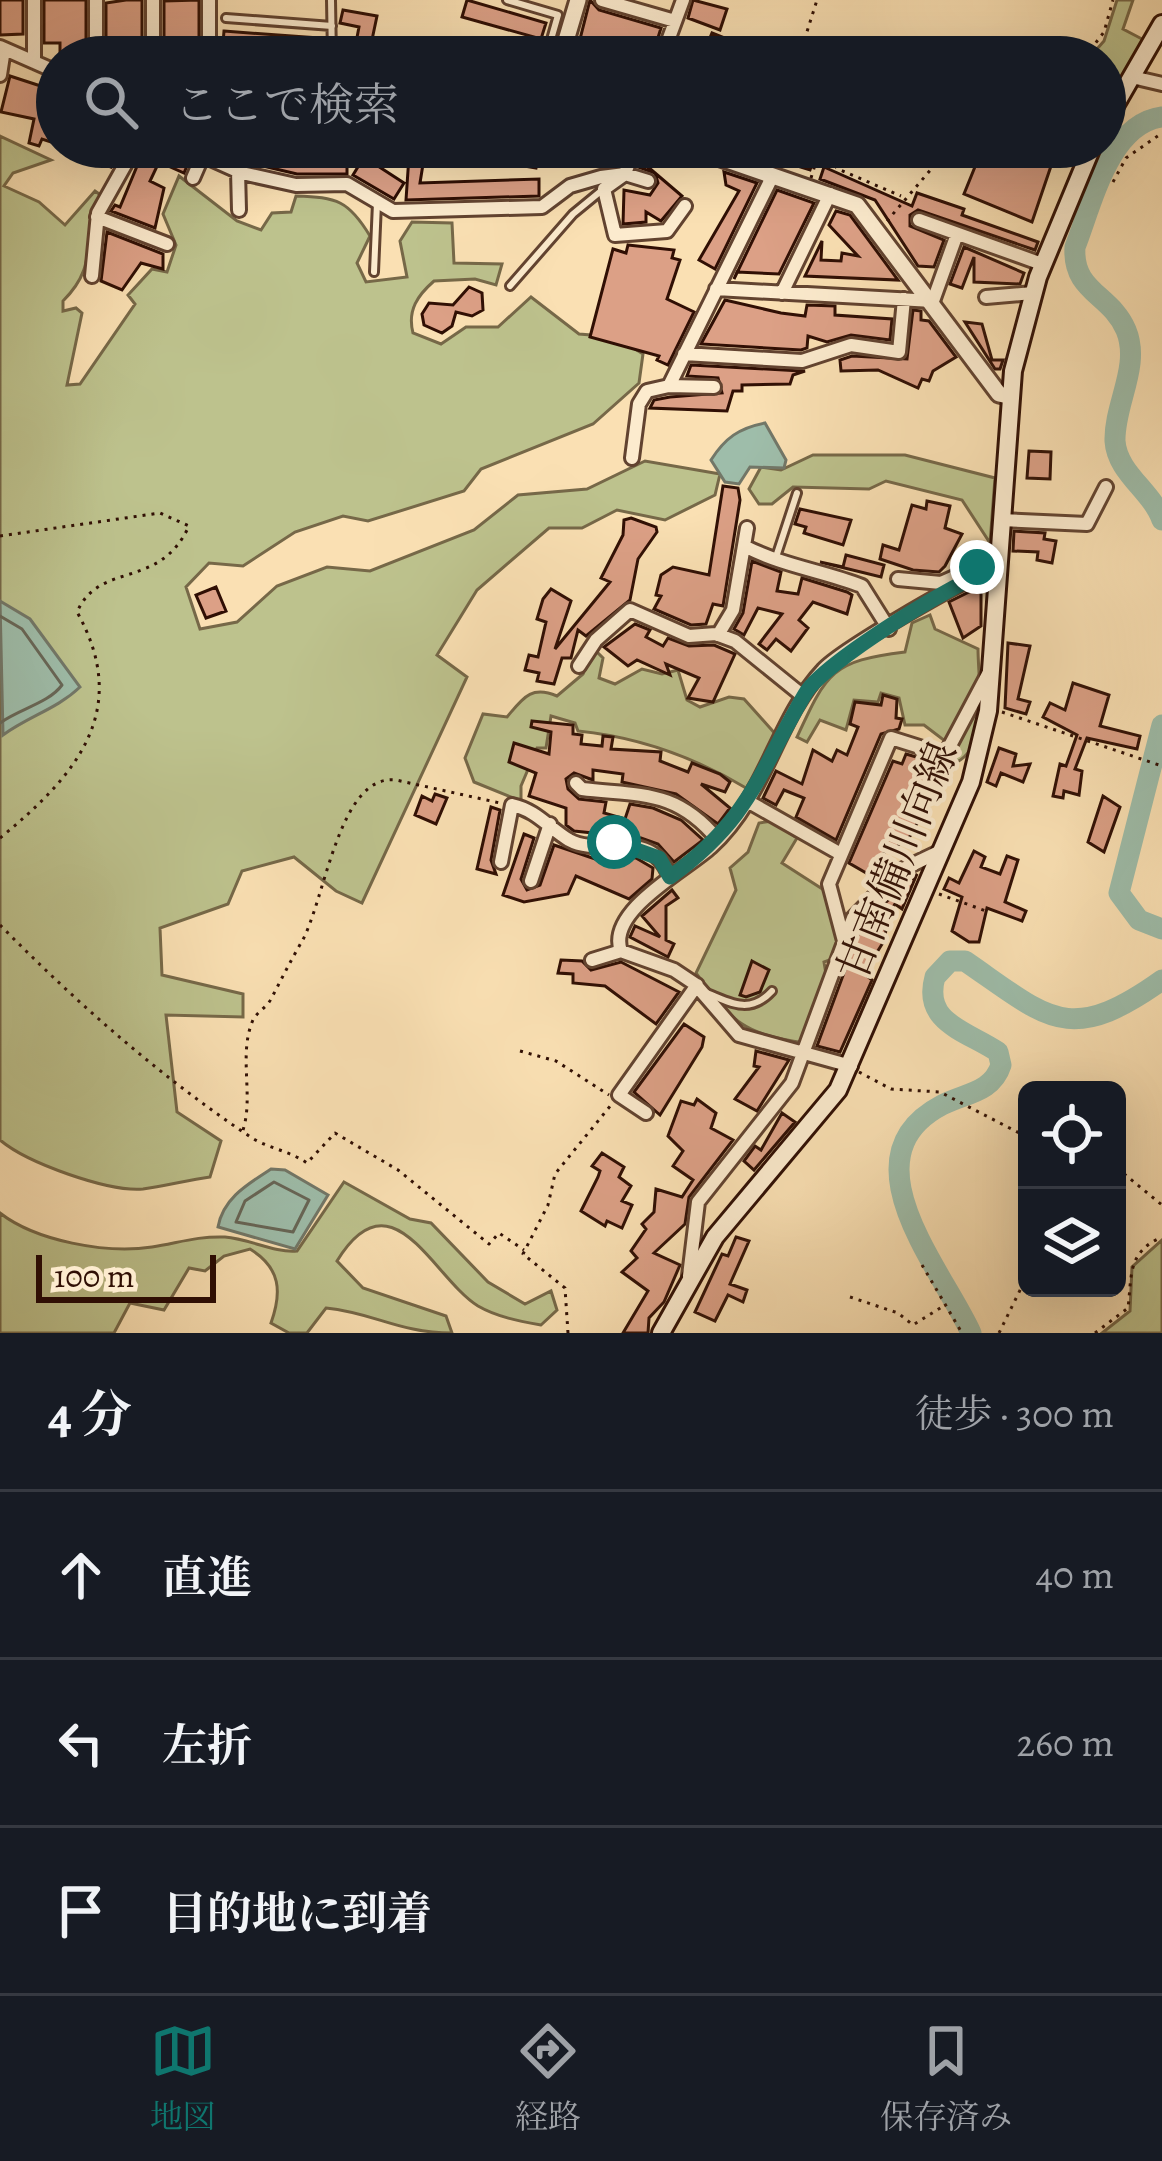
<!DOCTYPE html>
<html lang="ja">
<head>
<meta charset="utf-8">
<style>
	body { margin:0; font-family:Alegreya,"Noto Serif JP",serif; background:#20242c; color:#f1f3f6 }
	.controls { position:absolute; right:36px; bottom:36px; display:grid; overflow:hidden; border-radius:18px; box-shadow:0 12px 48px #0002 }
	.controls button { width:108px; height:108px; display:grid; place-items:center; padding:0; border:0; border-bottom:3px solid #363941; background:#171b24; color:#f1f3f6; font:60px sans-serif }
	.scale { position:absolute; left:36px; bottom:30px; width:180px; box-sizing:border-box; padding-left:12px; border:6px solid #300f04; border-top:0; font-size:33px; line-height:42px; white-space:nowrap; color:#300f04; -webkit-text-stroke:9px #fcebce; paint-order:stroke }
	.stop { position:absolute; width:36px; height:36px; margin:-27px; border:9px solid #0f766e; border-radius:50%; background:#fff }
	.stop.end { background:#0f766e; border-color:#fff; box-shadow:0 3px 12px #0008 }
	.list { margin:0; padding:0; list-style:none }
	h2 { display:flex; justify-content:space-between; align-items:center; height:156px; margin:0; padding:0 48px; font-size:51px }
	h2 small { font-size:39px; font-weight:400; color:#9ea1a6 }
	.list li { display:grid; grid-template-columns:78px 1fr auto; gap:36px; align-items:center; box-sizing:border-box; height:168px; padding:0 48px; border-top:3px solid #363941 }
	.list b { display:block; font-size:45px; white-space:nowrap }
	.list em { font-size:39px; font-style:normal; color:#9ea1a6 }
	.icon { flex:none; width:66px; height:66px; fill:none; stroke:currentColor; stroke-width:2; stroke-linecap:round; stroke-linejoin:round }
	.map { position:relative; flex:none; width:1162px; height:1333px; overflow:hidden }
	.search { position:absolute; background:#171b24; box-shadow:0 12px 48px #0002; left:36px; right:36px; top:36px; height:132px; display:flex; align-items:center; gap:30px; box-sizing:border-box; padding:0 42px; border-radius:66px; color:#9ea1a6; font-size:45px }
	.sheet { height:660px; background:#171b24 }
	nav { display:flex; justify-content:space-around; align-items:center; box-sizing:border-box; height:168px; border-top:3px solid #363941; background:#171b24; font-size:33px; color:#9ea1a6 }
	nav a { display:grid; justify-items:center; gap:6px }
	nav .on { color:#0f766e }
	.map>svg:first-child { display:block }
</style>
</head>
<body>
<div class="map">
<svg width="1162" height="1333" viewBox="0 0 1162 1333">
	<rect width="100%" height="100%" fill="#fae0b3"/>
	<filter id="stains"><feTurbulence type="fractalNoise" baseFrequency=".00167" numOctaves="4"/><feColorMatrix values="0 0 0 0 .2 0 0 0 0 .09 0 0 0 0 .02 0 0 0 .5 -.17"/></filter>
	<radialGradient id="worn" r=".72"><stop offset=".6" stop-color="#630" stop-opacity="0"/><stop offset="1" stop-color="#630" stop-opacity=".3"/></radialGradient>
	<!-- green -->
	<path fill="#bdc28d" stroke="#766848" stroke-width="3" d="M1117 0H1133L1123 29 1142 39 1140 54 1105 106V57H1090L1104 41Z
		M0 136 51 160 13 173 4 186 39 202 65 225 95 191 102 196C78 239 102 262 63 301V311L76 308 82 313 67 385 80 384 135 304 128 295 152 269 167 272 176 245 163 214 179 176 237 221 261 230 272 213 291 212 296 196C337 197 349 201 370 236L357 263 366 282 407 277 400 241 412 222 452 223 454 263 502 264 496 285 475 279 434 281C418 295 407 310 413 333L441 344 466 327H498L531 297 579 334 616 337 643 354 639 383 593 424 481 469 464 491 368 521 343 516 295 532 243 566 209 563 186 587 200 629 237 622 277 586 327 567 370 571 474 530 518 495 587 489 645 461 720 474 715 495 665 520 617 510 582 528H549L477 590 437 655 467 677 362 903 336 891 294 857 242 871 228 904 160 928 162 975 243 994V1017L166 1015 177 1112 221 1141 210 1177C188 1180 165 1186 143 1189 108 1192 27 1163 0 1140Z
		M813 455H905L995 478 990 543 962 500 886 481 869 489 793 487 772 504H759L749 489 761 467 781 470Z
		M930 615 935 629 978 649C978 681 990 748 955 763L953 747 924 725H905L899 698 881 693 878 702 854 700 846 730 820 720 807 742 797 737C827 672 832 661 905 652L912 623Z
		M594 649 603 658 599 678 615 684 642 669 662 674 678 670 687 700 700 707 729 697 744 699 778 737 746 788C694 757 639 737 578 731L575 723 551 716 546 748H537L521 786V801L474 782 465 758 483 714 507 717C523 698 531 685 557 696L583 674Z
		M772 821 797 838 782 863 827 892 842 944 835 958 824 962 827 980 805 1043C741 1033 735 1024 696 973L736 890 730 868 748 852 759 823Z
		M344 1182 410 1219 431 1223 488 1282 525 1304 551 1291 557 1310 541 1325C519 1321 497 1317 478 1306 433 1278 392 1171 337 1261L363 1288 446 1316 452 1333C399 1333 375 1313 326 1308L307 1333H289L271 1323C282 1292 281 1268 250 1249L224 1256 205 1271 189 1268 164 1310 130 1303 114 1333H0V1213C36 1241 106 1254 152 1247 178 1243 197 1236 225 1237 250 1239 274 1253 297 1251Z
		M1162 1240V1333H1102L1130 1311 1132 1267Z"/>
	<!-- water -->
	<path fill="#9ebdaa" stroke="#727768" stroke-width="3" d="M765 423 786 460 784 468 750 467 739 484 725 482 711 460C725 438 739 428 765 423Z
		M0 601 30 619 80 687C57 709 29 716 3 735Z
		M271 1169 285 1170 328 1195 295 1249 218 1227C223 1198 248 1184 271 1169Z"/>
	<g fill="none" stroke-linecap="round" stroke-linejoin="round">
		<!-- shore -->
		<path stroke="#676657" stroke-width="3" d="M0 616 22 629 62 685C49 703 19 709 0 723
			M274 1182 309 1200 293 1232 236 1222 245 1201Z"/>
		<!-- river -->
		<path stroke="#9ebdaa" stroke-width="21" d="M1162 117C1109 124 1092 204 1075 247 1072 292 1111 294 1126 330 1141 366 1114 404 1115 441 1117 473 1152 491 1162 520
			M1162 725 1119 893 1139 920 1162 929
			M971 1333C942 1269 843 1157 942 1105 965 1093 992 1093 1001 1065L998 1052C967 1031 922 1023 935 977L950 961H965C1048 1018 1068 1047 1162 980"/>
	</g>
	<!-- building -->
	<path fill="#dca086" stroke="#300f04" stroke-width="3" d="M0 0H23V34L0 35Z
		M44 0H86V57H60V43H44Z
		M126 0H142V57H106V3Z
		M199 0V57H164V1Z
		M467 0 546 23 541 39 462 17Z
		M590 0 599 10 661 28 652 57H612L588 46 583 53 578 47Z
		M693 0 727 9 720 30 688 18Z
		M343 10 377 16 369 54 354 53 359 27 340 23Z
		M224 31 318 38 317 50 223 43Z
		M712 33 742 45 740 57H702Z
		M10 76 56 91 44 120 57 125V144L42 139 39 146 29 143 34 119 1 112Z
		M59 147H121L111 167Z
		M145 147H173L189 161 184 173 159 162 150 181 164 188 155 228 111 211 115 205 120 207Z
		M440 147H513L539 152 536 168 440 152Z
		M736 147H790L815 155 810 170Z
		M983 147H1004L1051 166 1032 222 964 194Z
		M262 150 288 157 347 154V174H297L242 161 245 151 261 155Z
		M409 156 424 158 420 183 539 179V196L406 200Z
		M364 157 404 183 394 199 353 175Z
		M641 161 682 196 661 221 646 212V222L623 224 624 190 650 195 658 183 655 173 638 167Z
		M824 167 912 206 917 193 964 209 962 215 1038 242 1035 250 918 210 910 215V226L944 240 934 267 918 266 875 200 820 179Z
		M724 172 757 183 715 269 699 260 739 191 726 185Z
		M777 190 814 203 779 274 737 272 734 279Z
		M836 211 850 215 898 280 805 276 822 241 821 260 841 261 842 253 858 256 829 225Z
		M107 232 163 254V269L141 263 122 290 101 281Z
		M628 245 674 250 672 258 680 260 667 299 694 312 668 365 657 360 659 356 590 337 613 249 626 253Z
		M964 247 1024 273 1020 284 974 282V257L962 288 950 284Z
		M469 287 482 293 483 310 472 316 456 312 452 326 442 333 424 325 422 314 429 303 453 305Z
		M725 300 781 313 805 316 807 305 835 306V315L892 319 890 340 851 335 827 342 808 336 807 348 801 350 701 344Z
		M913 310 921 311V320L929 321 956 357 933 371 929 381 922 379 918 388 878 370 841 371 840 360 852 356 907 359Z
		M965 322 982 324 992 360H1003L1000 369H995Z
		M691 365 801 371H805L793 375 790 384 742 385V391H733L727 411 650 408 654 400 670 397 722 393 718 378 687 376Z
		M1029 451 1051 452 1050 479 1027 478Z
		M723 486 738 488 740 500 723 606 713 604 706 624 691 625 654 609 661 596 656 595 661 575 673 567 709 575Z
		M927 501 950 506 945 528 962 534 945 566 939 572 913 570 880 559 883 545 899 550 912 505 926 509Z
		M800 509 851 520 843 545 804 533 806 527 795 524Z
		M631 518 656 527 657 532 638 559 630 600 586 636 578 630 571 658H562L554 684 537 681 539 673 525 670 529 655 538 657 546 622 537 619 543 599 551 589 571 601 555 649 610 582 601 578 623 535 624 520Z
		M1014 531 1045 533 1044 539 1056 541 1052 563 1037 560 1038 552 1013 551Z
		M846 555 884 565 881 577 820 562 843 567Z
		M752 561 781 572 777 591 798 594 802 578 847 592 852 595 847 614 813 602 799 620 808 628 791 651 776 639 767 650 759 644 782 614 758 608 744 635 734 629 743 613Z
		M981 586V626L963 638 949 602Z
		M216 587 226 611 206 618 196 595Z
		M635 624 650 630 646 637 663 646 668 638 689 646 714 645 735 654 713 702 688 698 699 678 666 664 670 675 637 660 628 666 604 647Z
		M1008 643 1030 646 1018 699 1030 702 1026 714 1005 708Z
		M1073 683 1109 695 1100 726 1140 736 1137 749 1087 738 1075 769 1082 771 1079 795 1064 791 1063 798 1053 796 1060 764 1066 766 1077 735 1043 717 1050 703 1065 710Z
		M883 695 897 699 896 718 902 719 899 729 881 734 836 840 796 817 804 798 784 790 776 805 763 798 776 771 802 784 813 750 832 761 837 750 847 755 858 727 850 724 855 702 881 705Z
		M532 721 573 725V734L582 735 581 744 602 746 603 736 613 737 611 749 661 752 660 761 688 772 692 763 720 774 730 782 725 792 701 784 730 808 718 824 676 794 622 782 623 774 593 770V780L574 773 566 779 568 789 579 799 606 802 604 813 625 819 630 804 653 808 681 820 703 840 674 862 658 844 641 838 574 831 566 825V808L529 796 536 773 509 762 514 743 549 754 551 732 531 727Z
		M999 748 1016 754 1013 766 1030 764 1023 782 1001 773 996 786 987 782Z
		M906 754 940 764 938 786 905 845 900 843 894 852 887 849 868 874 849 863 893 761 902 764Z
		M435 794 447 798 436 824 415 815 422 796 432 801Z
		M1103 796 1120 807 1104 852 1088 842Z
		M491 807 500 810 491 860 496 874 477 869Z
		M524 834 534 838 521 879 527 890 540 885 554 845 613 865 615 857 636 858 653 868 652 879 629 899 576 876 568 894 524 902 503 895Z
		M974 851 985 857 981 867 1000 874 1007 856 1018 860 1005 902 1026 911 1022 921 987 908 979 942H969L952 931 962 897 944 889 949 878 959 883Z
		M917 874 902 909 895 904 881 927 886 930 884 941 869 965 866 975 872 980 840 1052 817 1046 862 924Z
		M672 890 678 898 666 906V940L674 944 668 957 630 937 635 926 660 937 642 916Z
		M561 960 582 961 591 970 621 962 679 992 656 1024 605 986 573 983V974L558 973Z
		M752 961 769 970 760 992 746 997 740 995Z
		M684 1024 704 1037 702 1047 660 1115 634 1092Z
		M756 1051 789 1060 757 1111 735 1099 759 1067 754 1066Z
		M697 1099 716 1113 711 1128 733 1140 689 1197 685 1224 654 1253 680 1265 664 1302 649 1318 648 1333H623L648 1291 622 1272 637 1258 631 1251 646 1229 642 1224 654 1212 656 1189 682 1197 693 1180 673 1166 683 1151 668 1136 681 1101 694 1105Z
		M782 1113 795 1122 754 1170 744 1161 755 1146 761 1150Z
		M602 1153 624 1167 619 1177 631 1186 622 1201 632 1205 622 1228 607 1221 605 1226 581 1211 598 1177 600 1171 592 1166Z
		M736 1237 749 1241 730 1284 747 1290 743 1302 728 1295 715 1321 695 1312 722 1254 728 1256Z"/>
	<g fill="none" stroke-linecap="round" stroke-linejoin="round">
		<defs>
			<path id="service" d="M331 0 332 57
				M507 0 558 15 546 57
				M226 18 332 26
				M421 57 425 44 470 57
				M578 147 614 160
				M374 272 377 203
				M510 286 573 214 601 191
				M776 557 797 493
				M707 993C732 1004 751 1014 772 991"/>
			<path id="minor" d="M34 0V62
				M96 0V57
				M153 0V57
				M209 0V57
				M602 0 675 21
				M0 47 57 72
				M662 57 683 0
				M0 75 4 49
				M1132 77 1162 84
				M57 109V115
				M184 147 242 173 296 185 347 184 393 211 542 207 570 186 601 177 625 174 648 181
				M634 147 625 174 604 189 615 235 667 231 685 206
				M238 171 239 210
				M193 178 203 155
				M97 217 167 244
				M919 220 1042 264
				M92 276 98 213 135 147
				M716 289 933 301 957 234
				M782 293 830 194
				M986 297 1033 293
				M684 354 802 361 851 345 899 352 904 299
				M669 386 714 387
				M632 458 639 404 647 391 669 386 773 175
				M1001 520 1087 524 1106 487
				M746 547C784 566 823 571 862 586L889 629
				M898 579 941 583 977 567
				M718 635 733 610 747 528
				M579 666 596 640 630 610 689 636 716 634 735 641 803 696
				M576 783 582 789C640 796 676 789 718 840
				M749 802 839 853
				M501 862 512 805C536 810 549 828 569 840 601 858 651 826 670 877
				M531 881 550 824
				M844 941 829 884 891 738 945 755 988 674
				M621 951C606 911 686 870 711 847 766 797 776 720 823 670 840 651 963 579 988 572
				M592 960 621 951 674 970 695 984 739 1035 851 1066
				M646 1113 619 1095 697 985
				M689 1276 698 1202 792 1083 853 918 899 871 943 850"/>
			<path id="tertiary" d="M572 57 562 54 578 0
				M689 147 857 205 999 394 1008 396"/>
			<path id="secondary" d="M1105 123 1162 24
				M661 1333 715 1237 838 1090 971 782 988 711 1013 371 1038 277 1092 147"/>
		</defs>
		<!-- service casing -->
		<use href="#service" stroke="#624330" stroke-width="12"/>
		<!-- minor casing -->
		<use href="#minor" stroke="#624330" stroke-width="18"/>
		<!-- tertiary casing -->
		<use href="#tertiary" stroke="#624330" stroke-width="21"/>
		<!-- secondary casing -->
		<use href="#secondary" stroke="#300f04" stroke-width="22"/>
		<!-- path -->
		<path stroke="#300f04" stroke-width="3" stroke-dasharray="3 6" stroke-linecap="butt" d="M799 57 817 0
			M1085 57 1104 32 1113 0
			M815 147 838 169 901 196
			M811 178 819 152
			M1113 182 1126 158 1162 133
			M887 221 950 147
			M0 536 160 513 189 526C159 591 100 560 77 612 132 710 77 775 0 838
			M1002 712 1162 766
			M939 894 986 911
			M0 925C77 1003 157 1074 249 1136 266 1148 288 1150 307 1163L335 1133 398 1170 489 1244 499 1233 524 1250
			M520 1051 556 1061 609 1095
			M859 1072 891 1089 940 1092 1027 1137
			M243 1130C254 1096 238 1054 253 1020 257 1012 267 1007 271 999 281 980 290 962 301 943 325 903 338 773 396 780L500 803
			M1117 1168 1162 1205
			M1026 1255 1027 1256
			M922 1265 962 1333
			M850 1297 898 1313 913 1325 945 1305
			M568 1333 565 1288 523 1254 548 1205 555 1174 611 1105
			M999 1333 1027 1276
			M1095 1333 1128 1308C1132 1276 1127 1252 1162 1237"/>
		<!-- service -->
		<use href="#service" stroke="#fcebce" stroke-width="6"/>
		<!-- minor -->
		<use href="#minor" stroke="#fcebce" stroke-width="12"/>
		<!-- tertiary -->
		<use href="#tertiary" stroke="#fcebce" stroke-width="15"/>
		<!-- secondary -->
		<use href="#secondary" stroke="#fcebce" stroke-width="16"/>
	</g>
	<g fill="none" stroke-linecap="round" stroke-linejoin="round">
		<!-- route -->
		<path stroke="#0f766e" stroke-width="15" d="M614 842 659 858 670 877C751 818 758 774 805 694 822 664 954 582 988 572L986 566 977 567"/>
	</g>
	<g text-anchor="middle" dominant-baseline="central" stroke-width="9" stroke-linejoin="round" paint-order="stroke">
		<!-- street labels -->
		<g font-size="42" fill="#300f04" stroke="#fcebce">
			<text transform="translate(897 861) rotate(-68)">甘南備川向線</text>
		</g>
	</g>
	<rect width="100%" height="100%" filter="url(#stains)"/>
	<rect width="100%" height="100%" fill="url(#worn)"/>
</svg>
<div class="controls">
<button><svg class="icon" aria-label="locate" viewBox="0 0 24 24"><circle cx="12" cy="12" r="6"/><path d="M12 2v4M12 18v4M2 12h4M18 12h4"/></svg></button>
<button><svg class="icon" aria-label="layers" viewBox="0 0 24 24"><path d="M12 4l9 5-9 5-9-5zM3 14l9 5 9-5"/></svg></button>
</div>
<div class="scale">100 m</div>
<div class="stop" style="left:614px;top:842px"></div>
<div class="stop end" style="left:977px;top:567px"></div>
<div class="search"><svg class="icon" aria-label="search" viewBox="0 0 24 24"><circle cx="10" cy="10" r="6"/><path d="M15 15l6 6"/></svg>ここで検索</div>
</div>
<section class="sheet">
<h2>4 分<small>徒歩 · 300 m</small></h2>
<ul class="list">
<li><svg class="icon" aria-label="ahead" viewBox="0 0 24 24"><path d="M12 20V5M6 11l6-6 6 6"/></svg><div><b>直進</b></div><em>40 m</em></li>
<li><svg class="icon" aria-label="left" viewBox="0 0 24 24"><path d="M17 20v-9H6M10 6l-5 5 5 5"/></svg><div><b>左折</b></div><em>260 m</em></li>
<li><svg class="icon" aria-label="arrive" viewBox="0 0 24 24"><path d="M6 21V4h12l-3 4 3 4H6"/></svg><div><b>目的地に到着</b></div></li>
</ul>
</section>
<nav>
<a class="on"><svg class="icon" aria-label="map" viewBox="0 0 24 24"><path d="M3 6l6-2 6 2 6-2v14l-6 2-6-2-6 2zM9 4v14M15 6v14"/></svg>地図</a>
<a><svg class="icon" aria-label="directions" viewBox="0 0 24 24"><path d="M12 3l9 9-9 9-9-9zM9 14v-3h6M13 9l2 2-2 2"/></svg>経路</a>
<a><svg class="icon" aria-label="saved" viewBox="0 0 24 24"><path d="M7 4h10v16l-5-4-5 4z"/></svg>保存済み</a>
</nav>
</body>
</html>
